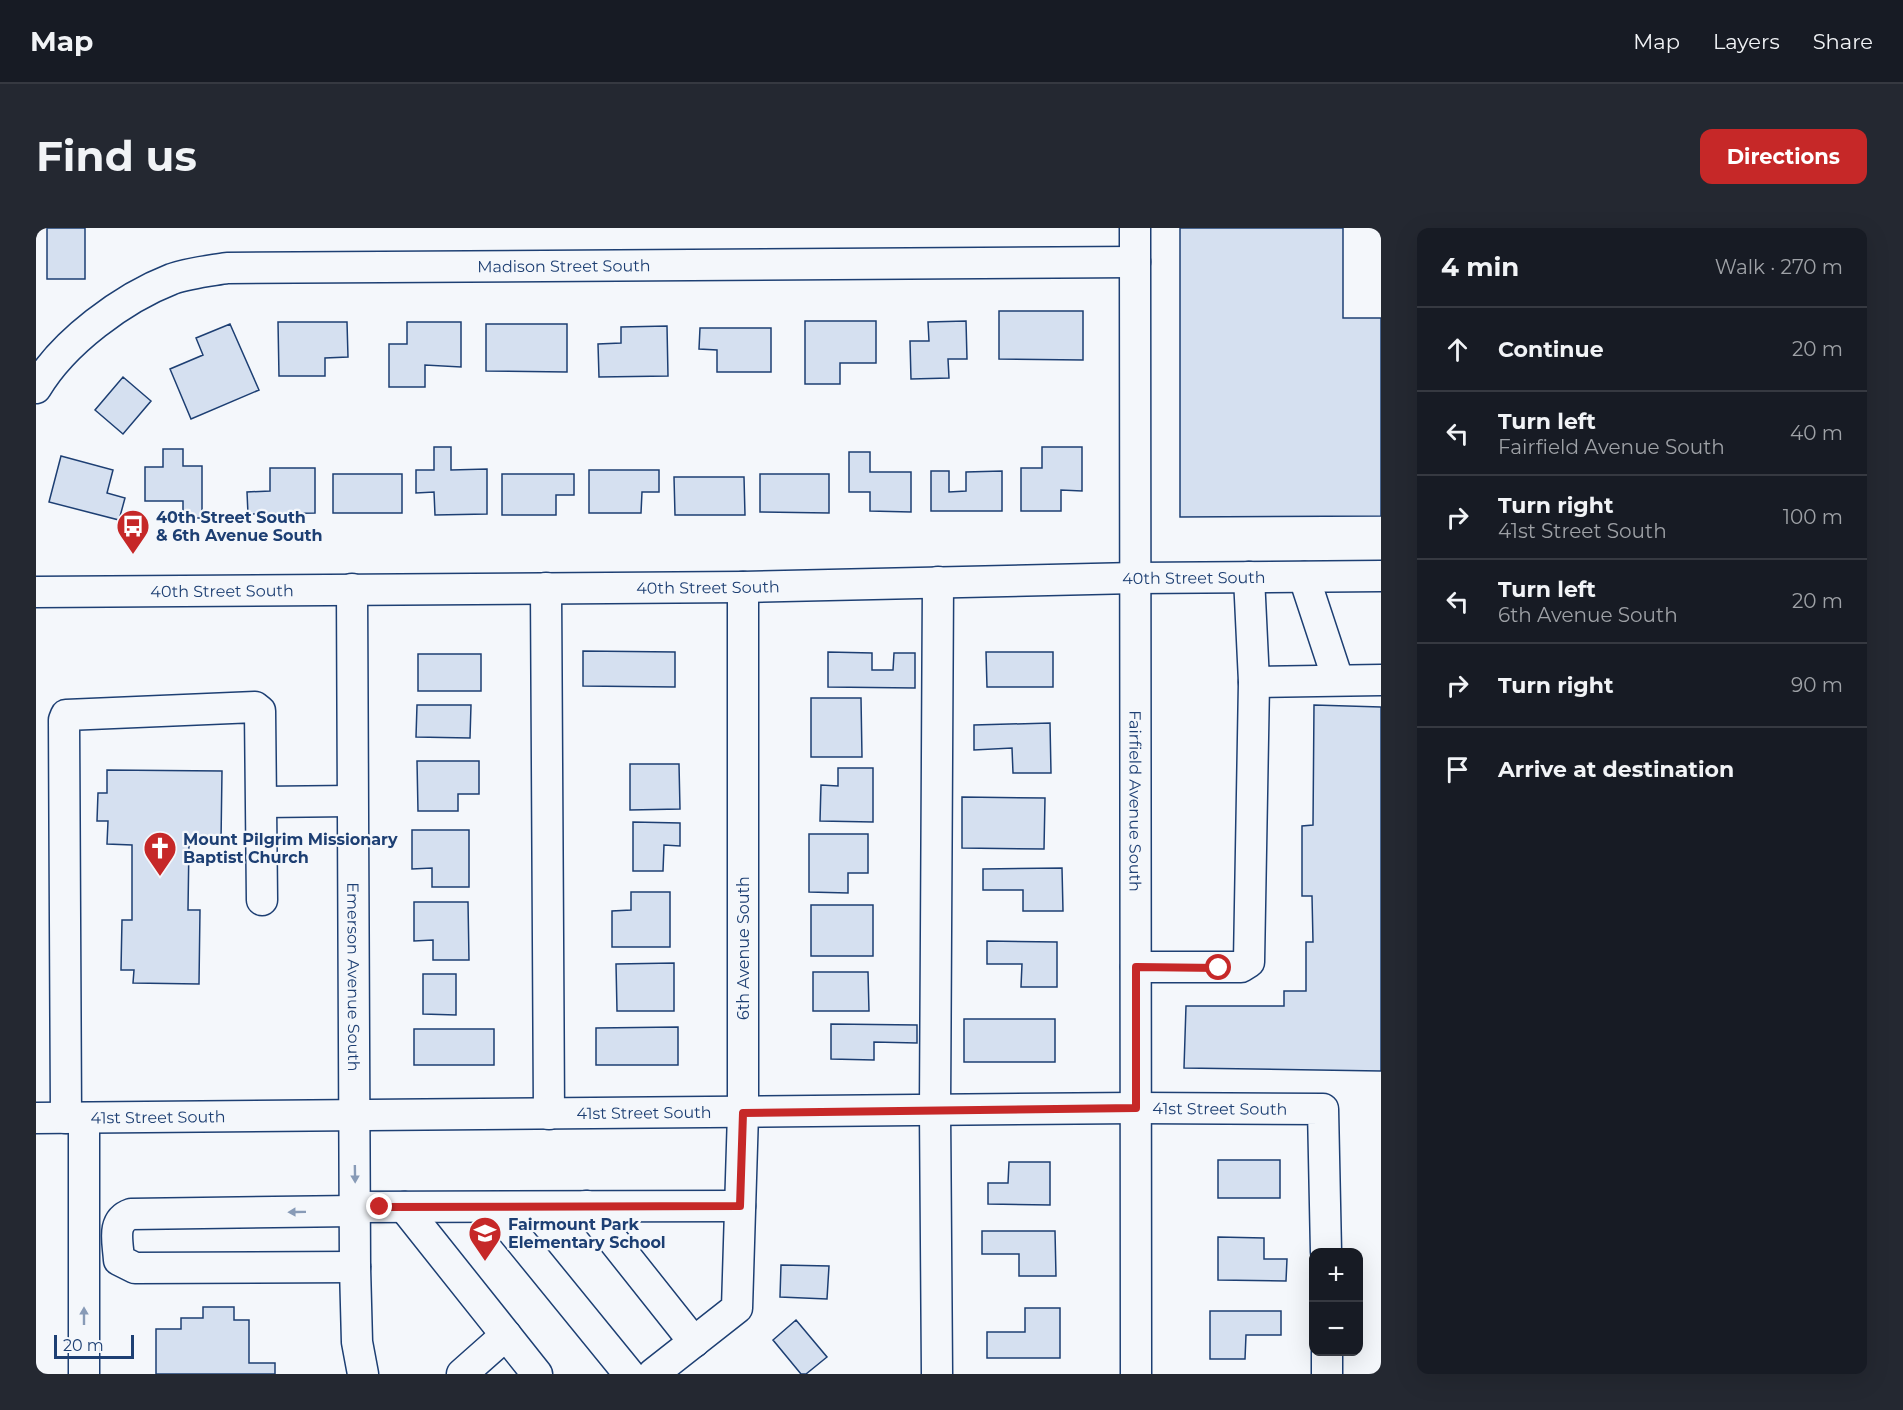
<!DOCTYPE html>
<html lang="en">
<head>
<meta charset="utf-8">
<style>
	body { margin:0; font-family:Montserrat,sans-serif; background:#242831; color:#f1f3f6 }
	.controls { position:absolute; right:18px; bottom:18px; display:grid; overflow:hidden; border-radius:12px; box-shadow:0 6px 24px #0002 }
	.controls button { width:54px; height:54px; display:grid; place-items:center; padding:0; border:0; border-bottom:2px solid #363941; background:#171b24; color:#f1f3f6; font:30px sans-serif }
	.scale { position:absolute; left:18px; bottom:15px; width:80px; box-sizing:border-box; padding-left:6px; border:3px solid #1d3f73; border-top:0; font-size:16px; line-height:21px; white-space:nowrap; color:#1d3f73; -webkit-text-stroke:4px #f4f7fb; paint-order:stroke }
	.stop { position:absolute; width:18px; height:18px; margin:-14px; border:4px solid #c62828; border-radius:50%; background:#fff }
	.stop.end { background:#c62828; border-color:#fff; box-shadow:0 2px 6px #0008 }
	.list { margin:0; padding:0; list-style:none }
	h2 { display:flex; justify-content:space-between; align-items:center; height:78px; margin:0; padding:0 24px; font-size:26px }
	h2 small { font-size:20px; font-weight:400; color:#9ea1a6 }
	.list li { display:grid; grid-template-columns:39px 1fr auto; gap:18px; align-items:center; box-sizing:border-box; height:84px; padding:0 24px; border-top:2px solid #363941 }
	.list b { display:block; font-size:22px; white-space:nowrap }
	.list p { margin:0; font-size:20px; white-space:nowrap; color:#9ea1a6 }
	.list em { font-size:20px; font-style:normal; color:#9ea1a6 }
	.icon { flex:none; width:33px; height:33px; fill:none; stroke:currentColor; stroke-width:2; stroke-linecap:round; stroke-linejoin:round }
	.map { position:relative; flex:none; width:1345px; height:1146px; overflow:hidden; border-radius:12px }
	header { display:flex; align-items:center; gap:36px; box-sizing:border-box; height:84px; padding:0 30px; background:#171b24; border-bottom:2px solid #363941 }
	header strong { font-size:28px }
	nav { display:flex; gap:33px; margin-inline-start:auto; font-size:21px }
	.intro { display:flex; align-items:center; justify-content:space-between; box-sizing:border-box; height:144px; padding:0 36px }
	h1 { margin:0; font-size:42px }
	.button { padding:15px 27px; border-radius:12px; background:#c62828; color:#fff; font-size:21px; font-weight:700 }
	main { display:flex; gap:36px; padding:0 36px }
	aside { flex:1; background:#171b24; border-radius:12px; box-shadow:0 6px 24px #0002 }
	.map>svg:first-child { display:block }
</style>
</head>
<body>
<header>
<strong>Map</strong>
<nav><a>Map</a><a>Layers</a><a>Share</a></nav>
</header>
<div class="intro"><h1>Find us</h1><a class="button">Directions</a></div>
<main>
<div class="map">
<svg width="1345" height="1146" viewBox="0 0 1345 1146">
	<rect width="100%" height="100%" fill="#f4f7fb"/>
	<!-- building -->
	<path fill="#d5e0f0" stroke="#1d3f73" stroke-width="1.5" d="M11 0H49V51H11Z
		M1144 0H1307V90H1345V288L1144 289Z
		M963 83H1047V132L963 131Z
		M769 93H840V135H804V156H769Z
		M930 93 931 131H912L913 150 875 151 874 113H893L892 94Z
		M242 94H311L312 129 289 130V148H243Z
		M371 94H425V139L389 137V159H353V116H371Z
		M194 96 223 162 155 191 134 141 167 127 160 110Z
		M450 96H531V144L450 143Z
		M631 98 632 148 563 149 562 116 585 115V99Z
		M664 100H735V144H681V122L663 121Z
		M87 149 115 173 87 206 59 182Z
		M398 219H415V242L451 241V286L399 287 398 264 380 265V242H398Z
		M1006 219H1046V263L1025 262V283H985V240H1006Z
		M127 221H147V238H166V290H147V273H109V239H127Z
		M813 224H834V244H875V284L834 283V264H813Z
		M25 228 77 242 71 265 89 270 83 292 13 274Z
		M234 240H279V285L212 286 211 264 234 263Z
		M553 242H623V264H606L605 285H553Z
		M895 243H913V264L930 263V244L966 243V283H895Z
		M297 246H366V285H297Z
		M466 246H538V267H520V287H466Z
		M724 246H793V285L724 284Z
		M638 249H708L709 287H639Z
		M547 423 639 424V459L547 458Z
		M792 424 836 425V442H857L858 425H879V460L792 459Z
		M950 424H1017V459H951Z
		M382 426H445V463H382Z
		M775 470H825L826 529H775Z
		M381 477H435L434 510 380 509Z
		M1278 477 1345 479V843L1148 840 1150 778H1248V763H1270V714H1277L1276 668H1266V598L1277 597Z
		M1014 495 1015 545H977L976 520 938 522V497Z
		M381 533H443V566H422V583H382Z
		M594 536H643L644 581 594 582Z
		M802 540H837V594L784 593 785 557 802 558Z
		M71 542 186 543 185 614H153L152 682H164L163 756 97 755 98 742H85L86 692H96V617L71 616 72 593H61L62 565H71Z
		M926 569 1009 570 1008 621 926 620Z
		M597 594 644 595V618L628 617 627 643H597Z
		M376 602H433V659H396V640L376 641Z
		M773 606H832V645H812V665L773 664Z
		M1026 640 1027 683H987V662H947V641Z
		M595 664H634V719H576V683L595 682Z
		M378 674H432L433 732H397V712L378 713Z
		M775 677H837V728H775Z
		M951 713 1021 714V759H985L986 736H951Z
		M638 735V783H581L580 736Z
		M777 744H832L833 783H777Z
		M387 746H420V787L387 786Z
		M928 791H1019V834H928Z
		M795 796 881 797V815L838 814V832L795 831Z
		M642 799V837H560V800Z
		M378 801H458V837H378Z
		M1182 932H1244V970H1182Z
		M973 934H1014V977L952 976V955H972Z
		M946 1003H1019L1020 1048H983V1026H946Z
		M1182 1009 1228 1010V1031H1251L1250 1053 1182 1052Z
		M745 1037 793 1038 791 1071 744 1069Z
		M167 1079H198V1092H213V1135H239V1146H120V1101H145V1090H167Z
		M989 1080H1024V1130H951V1104H989Z
		M1174 1083H1245V1107H1210L1209 1131H1174Z
		M760 1092 791 1129 770 1146H765L737 1112Z"/>
	<g fill="none" stroke-linecap="round" stroke-linejoin="round">
		<defs>
			<g id="minor">
				<path id="s1" d="M1099 0 1100 1146"/>
				<path id="s2" d="M0 160C27 114 87 70 136 51 153 45 173 43 191 40L1099 34"/>
				<path d="M1213 349 1218 454 1345 452"/>
				<path d="M1268 349 1302 452"/>
				<path d="M510 360 513 886"/>
				<path id="s3" d="M316 361 319 1039 321 1114 327 1146"/>
				<path id="s4" d="M0 364 707 359 1099 350 1345 348"/>
				<path d="M226 574 316 573"/>
				<path d="M1100 739H1205L1213 734 1218 454"/>
				<path id="s5" d="M0 890 1100 880 1287 881 1290 1024"/>
				<path d="M30 890 28 492 30 487 219 479 224 483 226 672"/>
				<path d="M48 890V1146"/>
				<path d="M550 978 658 1114"/>
				<path d="M319 979 704 978"/>
				<path d="M368 979 501 1146"/>
				<path d="M457 979 593 1146"/>
				<path d="M319 1039 99 1040 83 1032C82 1014 75 993 95 986L319 983"/>
				<path d="M1291 1124V1146"/>
				<path d="M426 1146 470 1107"/>
				<path d="M617 1146 701 1080 707 885V359"/>
				<path d="M901 1146 899 882 902 354"/>
			</g>
		</defs>
		<!-- minor casing -->
		<use href="#minor" stroke="#1d3f73" stroke-width="33"/>
		<!-- minor -->
		<use href="#minor" stroke="#f4f7fb" stroke-width="30"/>
	</g>
	<!-- one-way arrows -->
	<defs><path id="oneway-solid" d="M-6-.8H1V-3.2L6.5 0L1 3.2V.8H-6Z" transform="scale(1.5)"/></defs>
	<g fill="#889bb7">
		<use href="#oneway-solid" transform="translate(319 946) rotate(89)"/>
		<use href="#oneway-solid" transform="translate(261 984) rotate(179)"/>
		<use href="#oneway-solid" transform="translate(48 1088) rotate(-90)"/>
	</g>
	<g fill="none" stroke-linecap="round" stroke-linejoin="round">
		<!-- route -->
		<path stroke="#c62828" stroke-width="8" d="M344 979 704 978 707 885 1100 880V739L1183 740"/>
	</g>
	<!-- icons -->
	<defs>
		<symbol id="bus-pin" viewBox="-11 -11 22 30"><path d="M0 17L-7.5 6A9.5 9.5 0 1 1 7.5 6Z" fill="#c62828" stroke="#f4f7fb"/><path d="M-5-6H5V4H4V6H2V4H-2V6H-4V4H-5ZM-3.5-4V0h7V-4ZM-3.5 1.2v1.5H-2V1.2ZM2 1.2v1.5H3.5V1.2Z" fill="#fff"/></symbol>
		<symbol id="church-pin" viewBox="-11 -11 22 30"><path d="M0 17L-7.5 6A9.5 9.5 0 1 1 7.5 6Z" fill="#c62828" stroke="#f4f7fb"/><path d="M-1.2-6h2.4v3.5h3.3v2.4h-3.3V6h-2.4V-.1h-3.3v-2.4h3.3Z" fill="#fff"/></symbol>
		<symbol id="school-pin" viewBox="-11 -11 22 30"><path d="M0 17L-7.5 6A9.5 9.5 0 1 1 7.5 6Z" fill="#c62828" stroke="#f4f7fb"/><path d="M0-5L7-2L0 1L-7-2ZM-4 1L0 2.5L4 1V4Q0 6-4 4Z" fill="#fff"/></symbol>
	</defs>
	<g fill-rule="evenodd">
		<use href="#bus-pin" x="78" y="279" width="38" height="52"/>
		<use href="#church-pin" x="105" y="601" width="38" height="52"/>
		<use href="#school-pin" x="430" y="986" width="38" height="52"/>
	</g>
	<g text-anchor="middle" dominant-baseline="central" stroke-width="4.5" stroke-linejoin="round" paint-order="stroke">
		<!-- street labels -->
		<g font-size="16" fill="#1d3f73" stroke="#f4f7fb">
			<text stroke="none"><textPath href="#s2" startOffset="570">Madison Street South</textPath></text>
			<text stroke="none"><textPath href="#s4" startOffset="1158">40th Street South</textPath></text>
			<text stroke="none"><textPath href="#s4" startOffset="672">40th Street South</textPath></text>
			<text stroke="none"><textPath href="#s4" startOffset="186">40th Street South</textPath></text>
			<text stroke="none"><textPath href="#s1" startOffset="573">Fairfield Avenue South</textPath></text>
			<text transform="translate(707 720) rotate(-90)">6th Avenue South</text>
			<text stroke="none"><textPath href="#s3" startOffset="388">Emerson Avenue South</textPath></text>
			<text stroke="none"><textPath href="#s5" startOffset="1184">41st Street South</textPath></text>
			<text stroke="none"><textPath href="#s5" startOffset="608">41st Street South</textPath></text>
			<text stroke="none"><textPath href="#s5" startOffset="122">41st Street South</textPath></text>
		</g>
		<!-- poi labels -->
		<g font-size="16" font-weight="bold" fill="#1d3f73" stroke="#f4f7fb" text-anchor="start">
			<text x="120" y="289">40th Street South<tspan x="120" dy="18">&amp; 6th Avenue South</tspan></text>
			<text x="147" y="611">Mount Pilgrim Missionary<tspan x="147" dy="18">Baptist Church</tspan></text>
			<text x="472" y="996">Fairmount Park<tspan x="472" dy="18">Elementary School</tspan></text>
		</g>
	</g>
</svg>
<div class="controls">
<button>+</button>
<button>−</button>
</div>
<div class="scale">20 m</div>
<div class="stop" style="left:1183px;top:740px"></div>
<div class="stop end" style="left:344px;top:979px"></div>
</div>
<aside>
<h2>4 min<small>Walk · 270 m</small></h2>
<ul class="list">
<li><svg class="icon" aria-label="ahead" viewBox="0 0 24 24"><path d="M12 20V5M6 11l6-6 6 6"/></svg><div><b>Continue</b></div><em>20 m</em></li>
<li><svg class="icon" aria-label="left" viewBox="0 0 24 24"><path d="M17 20v-9H6M10 6l-5 5 5 5"/></svg><div><b>Turn left</b><p>Fairfield Avenue South</p></div><em>40 m</em></li>
<li><svg class="icon" aria-label="right" viewBox="0 0 24 24"><path d="M7 20v-9h11M14 6l5 5-5 5"/></svg><div><b>Turn right</b><p>41st Street South</p></div><em>100 m</em></li>
<li><svg class="icon" aria-label="left" viewBox="0 0 24 24"><path d="M17 20v-9H6M10 6l-5 5 5 5"/></svg><div><b>Turn left</b><p>6th Avenue South</p></div><em>20 m</em></li>
<li><svg class="icon" aria-label="right" viewBox="0 0 24 24"><path d="M7 20v-9h11M14 6l5 5-5 5"/></svg><div><b>Turn right</b></div><em>90 m</em></li>
<li><svg class="icon" aria-label="arrive" viewBox="0 0 24 24"><path d="M6 21V4h12l-3 4 3 4H6"/></svg><div><b>Arrive at destination</b></div></li>
</ul>
</aside>
</main>
</body>
</html>
